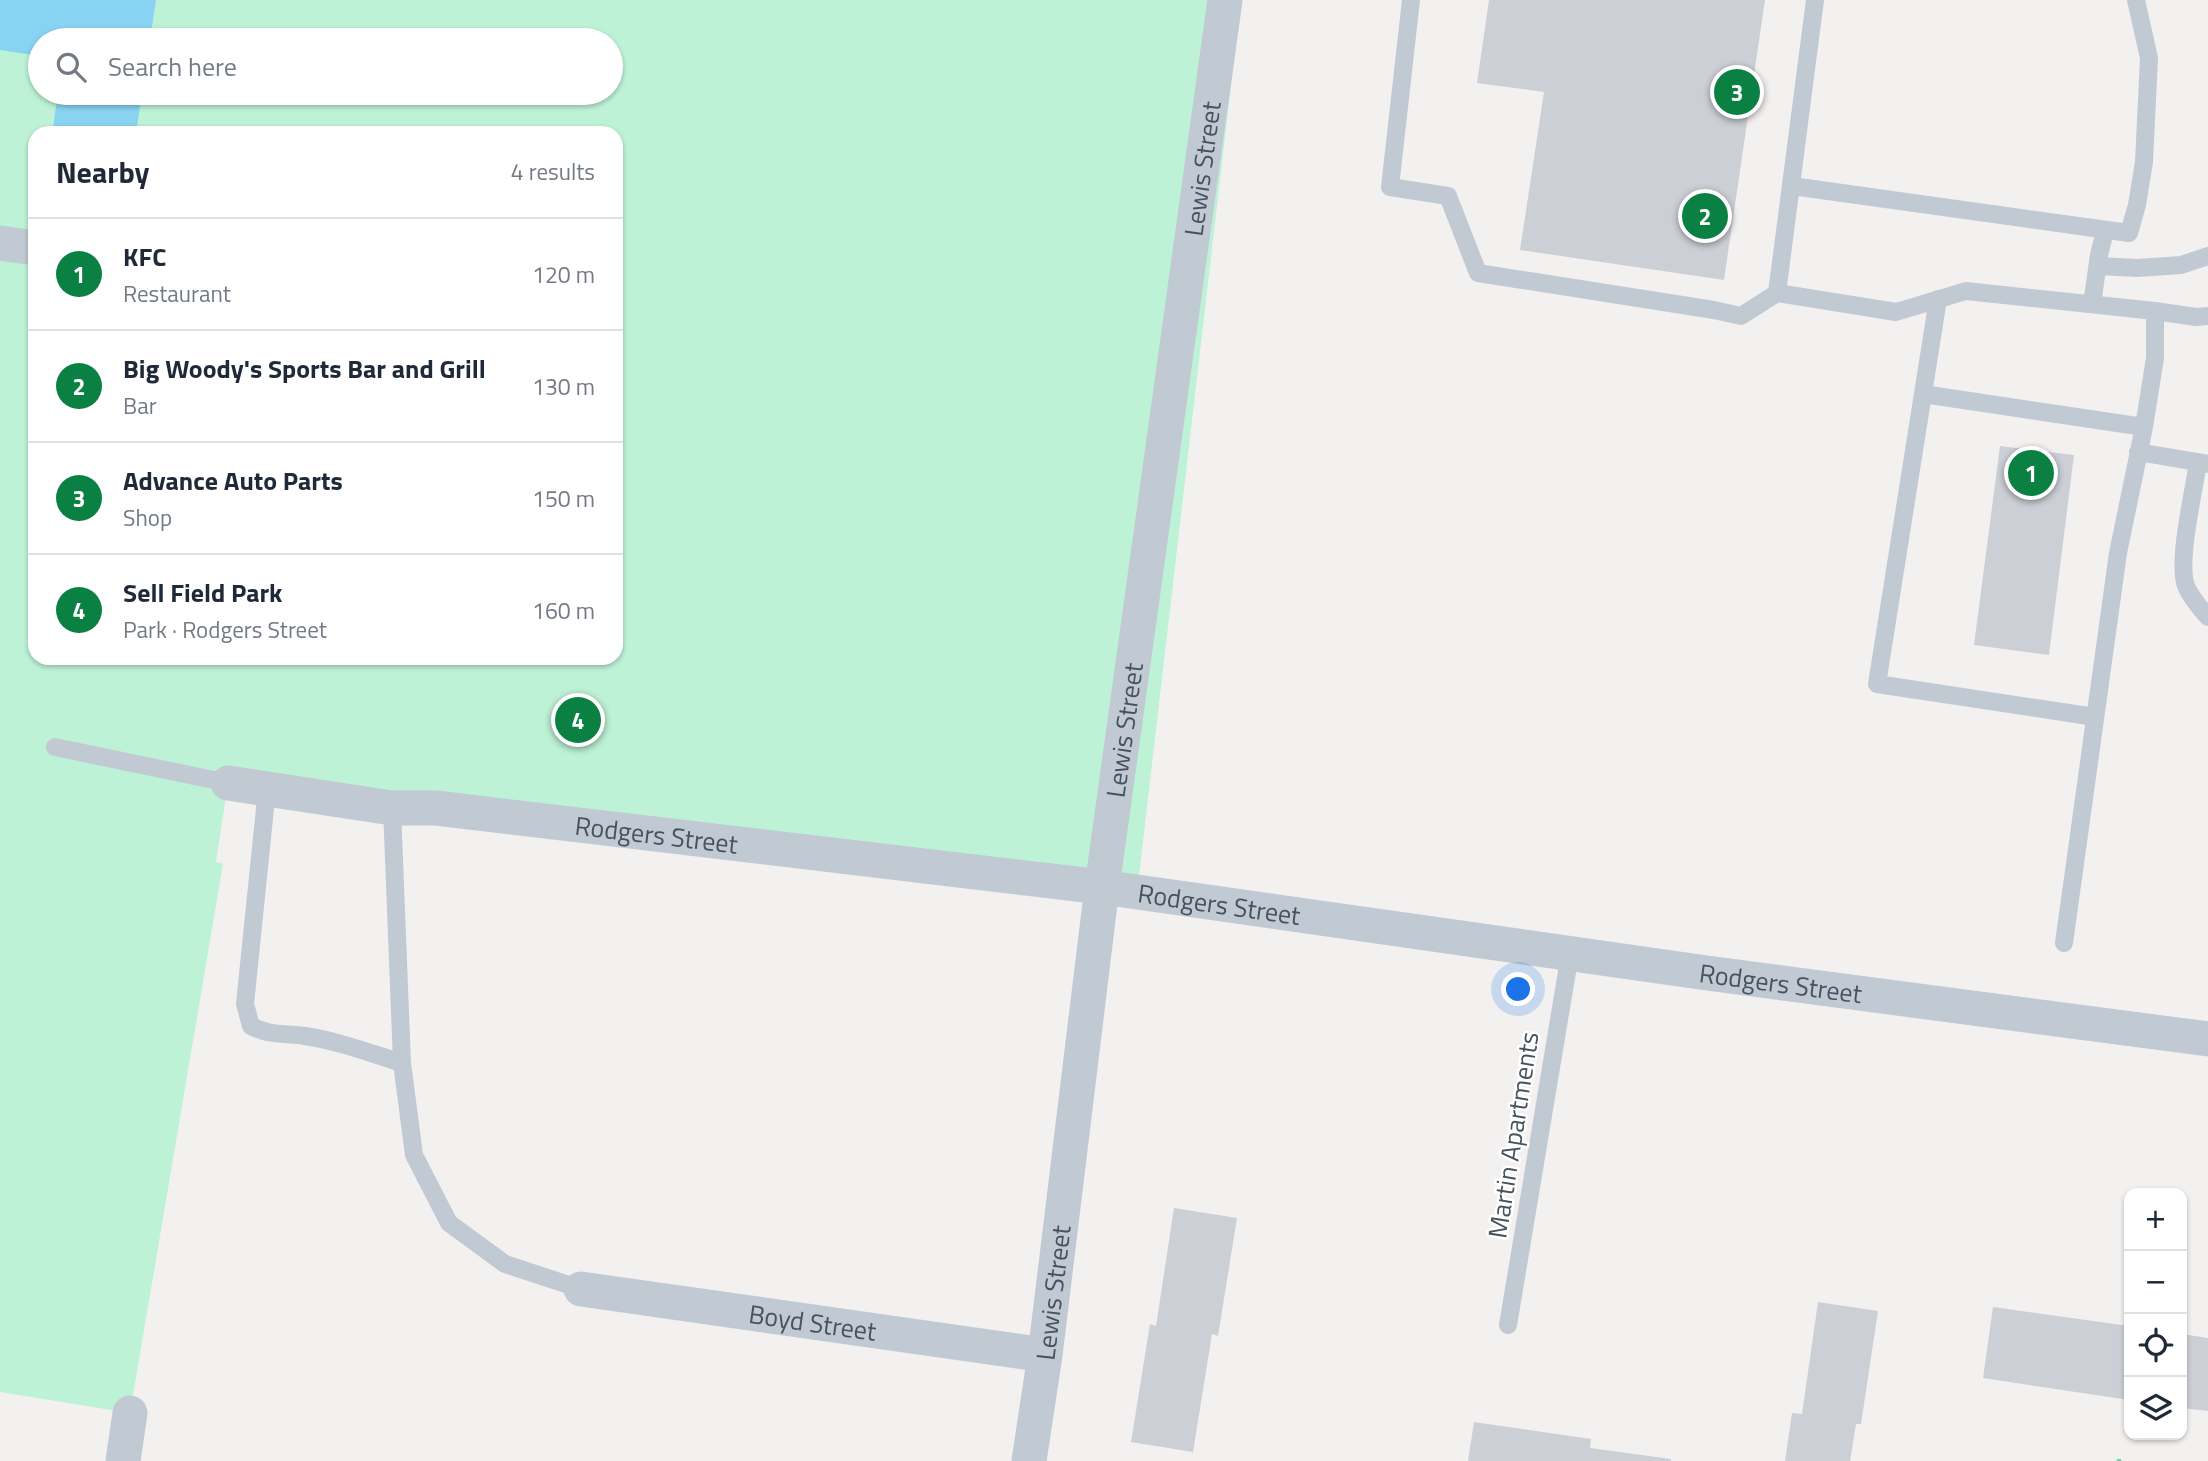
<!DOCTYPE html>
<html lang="en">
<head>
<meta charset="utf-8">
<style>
	body { margin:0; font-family:"Titillium Web",sans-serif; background:#f6f6f7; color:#1f2937 }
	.controls { position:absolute; right:21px; bottom:21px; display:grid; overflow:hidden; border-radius:14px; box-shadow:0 2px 5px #0004 }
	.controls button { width:63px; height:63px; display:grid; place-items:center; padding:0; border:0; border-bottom:2px solid #e0e1e3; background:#fff; color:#1f2937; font:35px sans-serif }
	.you { position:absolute; left:1519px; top:990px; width:24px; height:24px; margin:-18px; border:5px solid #fff; border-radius:50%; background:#1a73e8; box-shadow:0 0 0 10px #1a73e833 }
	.badge { display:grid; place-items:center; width:46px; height:46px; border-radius:50%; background:#0b8043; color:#fff; font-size:23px; font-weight:700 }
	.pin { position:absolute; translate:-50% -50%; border:4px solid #fff; box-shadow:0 2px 7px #0006 }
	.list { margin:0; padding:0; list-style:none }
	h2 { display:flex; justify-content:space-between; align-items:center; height:91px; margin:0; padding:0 28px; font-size:30px }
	h2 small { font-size:23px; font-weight:400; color:#747a83 }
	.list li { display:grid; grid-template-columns:46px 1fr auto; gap:21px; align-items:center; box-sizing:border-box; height:112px; padding:0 28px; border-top:2px solid #e0e1e3 }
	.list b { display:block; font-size:26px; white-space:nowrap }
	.list p { margin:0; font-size:23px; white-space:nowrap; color:#747a83 }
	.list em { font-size:23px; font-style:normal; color:#747a83 }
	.icon { flex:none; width:38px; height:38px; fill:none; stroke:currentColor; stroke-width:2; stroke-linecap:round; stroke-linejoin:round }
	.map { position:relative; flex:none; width:2208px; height:1461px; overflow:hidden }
	.search { position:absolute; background:#fff; box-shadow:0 2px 5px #0004; left:28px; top:28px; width:595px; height:77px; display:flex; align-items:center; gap:18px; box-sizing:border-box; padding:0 24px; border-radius:38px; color:#747a83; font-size:26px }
	.panel { position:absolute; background:#fff; box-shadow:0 2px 5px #0004; left:28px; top:126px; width:595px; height:539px; border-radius:21px }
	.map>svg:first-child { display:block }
</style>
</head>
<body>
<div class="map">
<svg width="2208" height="1461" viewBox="0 0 2208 1461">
	<rect width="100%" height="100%" fill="#f3f1f0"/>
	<!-- green -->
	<path fill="#bdf2d6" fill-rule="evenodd" d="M0 0H1241L1137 893 228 783 216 862 223 864 130 1413 0 1392ZM40 40H611V93H40ZM35 133H616V658H35Z"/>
	<!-- water -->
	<path fill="#88d3f1" d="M0 0H156L150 40H40V56L0 50Z
		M58 93H142L136 133H95L53 127Z"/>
	<!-- building -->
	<path fill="#cccfd6" d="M1489 0H1765L1724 280 1520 250 1544 92 1477 83Z
		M2000 446 2074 455 2049 655 1974 645Z
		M1174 1208 1237 1218 1218 1336 1212 1334 1193 1452 1131 1442 1150 1324 1156 1326Z
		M1818 1302 1878 1311 1861 1424H1856L1850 1461H1785L1792 1413 1802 1414Z
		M1993 1307 2129 1326V1400L1983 1378Z
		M2182 1334 2208 1338V1411L2182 1408Z
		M1474 1422 1591 1439 1590 1448 1671 1459V1461H1468Z"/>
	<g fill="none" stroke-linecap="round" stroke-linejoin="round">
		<!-- path -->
		<path stroke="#73d2ab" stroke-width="4.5" stroke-dasharray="5 3.5" stroke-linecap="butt" d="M2119 1459V1461"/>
		<!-- service -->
		<path stroke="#c1cad3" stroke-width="18" d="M1411 0 1390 187 1448 196 1478 273 1714 310 1741 316 1777 293
			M1815 0 1777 293 1896 312 1966 291 2155 311 2196 317 2208 316
			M1792 186 2129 233 2137 205 2144 162 2149 58 2136 0
			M2098 266 2137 268 2181 265 2208 256
			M1938 299 1877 684 2095 717
			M2092 304 2099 255 2105 231
			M1923 394 2144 427
			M2138 452 2208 464
			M2198 462C2194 491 2177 561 2186 586 2191 598 2200 608 2208 617
			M55 747 228 783
			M267 789 245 1004 251 1026C270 1036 284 1033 305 1036 338 1041 370 1053 402 1063
			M392 808 402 1063 414 1155 449 1223 505 1264 581 1289
			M2064 943 2118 553 2144 427 2155 358V311
			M1508 1325 1570 954"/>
		<!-- minor -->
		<g stroke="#c1cad3" stroke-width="35">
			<path d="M0 243 35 248"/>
			<path id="s1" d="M228 783 392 808H436L1102 887 1707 973 2208 1039"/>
			<path id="s2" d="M581 1289 1045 1355"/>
			<path d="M123 1461 130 1413"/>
			<path id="s3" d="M1029 1461 1045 1355 1102 887 1225 0"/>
		</g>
	</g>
	<g text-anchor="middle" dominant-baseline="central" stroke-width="5" stroke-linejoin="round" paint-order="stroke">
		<!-- street labels -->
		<g font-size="26" fill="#47525f" stroke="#fff">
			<text stroke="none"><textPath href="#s3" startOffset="1304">Lewis Street</textPath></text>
			<text stroke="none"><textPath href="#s3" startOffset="737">Lewis Street</textPath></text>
			<text stroke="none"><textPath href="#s1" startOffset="432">Rodgers Street</textPath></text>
			<text stroke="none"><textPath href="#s1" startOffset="999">Rodgers Street</textPath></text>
			<text stroke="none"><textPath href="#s1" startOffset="1566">Rodgers Street</textPath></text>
			<text transform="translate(1513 1135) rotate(-81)">Martin Apartments</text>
			<text stroke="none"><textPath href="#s3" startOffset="170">Lewis Street</textPath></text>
			<text stroke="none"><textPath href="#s2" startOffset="234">Boyd Street</textPath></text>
		</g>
	</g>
</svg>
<div class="controls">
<button>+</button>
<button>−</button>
<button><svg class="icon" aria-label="locate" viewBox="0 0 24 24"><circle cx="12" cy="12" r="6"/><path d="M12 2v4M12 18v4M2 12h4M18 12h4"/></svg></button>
<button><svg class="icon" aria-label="layers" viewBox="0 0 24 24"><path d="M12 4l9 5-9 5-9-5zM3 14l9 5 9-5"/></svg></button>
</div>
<div class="you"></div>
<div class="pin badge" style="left:2031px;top:473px">1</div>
<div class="pin badge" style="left:1705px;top:216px">2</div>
<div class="pin badge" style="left:1737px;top:92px">3</div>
<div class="pin badge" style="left:578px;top:720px">4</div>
<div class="search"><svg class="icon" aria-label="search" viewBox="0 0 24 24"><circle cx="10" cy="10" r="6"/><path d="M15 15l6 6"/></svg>Search here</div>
<section class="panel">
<h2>Nearby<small>4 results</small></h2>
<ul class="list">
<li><span class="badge">1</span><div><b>KFC</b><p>Restaurant</p></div><em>120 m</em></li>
<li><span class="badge">2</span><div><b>Big Woody's Sports Bar and Grill</b><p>Bar</p></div><em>130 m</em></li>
<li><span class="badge">3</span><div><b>Advance Auto Parts</b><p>Shop</p></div><em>150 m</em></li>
<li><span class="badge">4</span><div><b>Sell Field Park</b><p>Park · Rodgers Street</p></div><em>160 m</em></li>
</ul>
</section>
</div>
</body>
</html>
